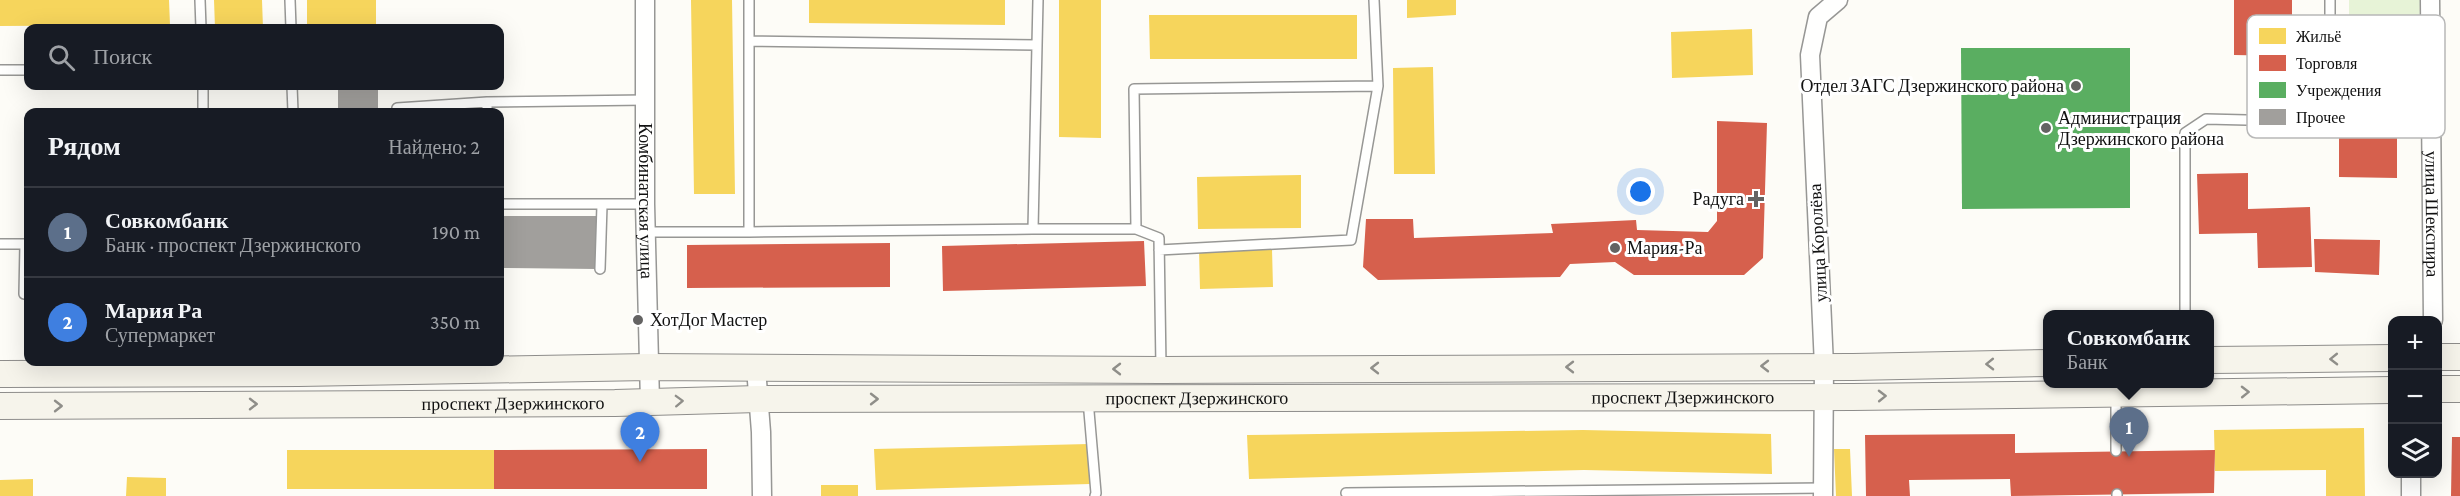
<!DOCTYPE html>
<html lang="ru">
<head>
<meta charset="utf-8">
<style>
	body { margin:0; font-family:"Crimson Pro",serif; background:#242831; color:#f1f3f6 }
	.controls { position:absolute; right:18px; bottom:18px; display:grid; overflow:hidden; border-radius:12px; box-shadow:0 6px 24px #0002 }
	.controls button { width:54px; height:54px; display:grid; place-items:center; padding:0; border:0; border-bottom:2px solid #363941; background:#171b24; color:#f1f3f6; font:30px sans-serif }
	.you { position:absolute; left:1641px; top:192px; width:21px; height:21px; margin:-15px; border:4px solid #fff; border-radius:50%; background:#1a73e8; box-shadow:0 0 0 9px #1a73e833 }
	.badge { display:grid; place-items:center; width:39px; height:39px; border-radius:50%; background:#b45309; color:#fff; font-size:20px; font-weight:700 }
	.pin { position:absolute; translate:-50% -50px; filter:drop-shadow(0 2px 3px #0008) }
	.pin::after { content:''; position:absolute; top:32px; width:21px; height:18px; background:inherit; clip-path:polygon(0 0,100% 0,50% 100%) }
	.popup { position:absolute; left:2043px; top:310px; width:171px; height:78px; box-sizing:border-box; display:grid; place-content:center; border-radius:12px; background:#171b24; filter:drop-shadow(0 2px 4px #0005); font-size:20px; white-space:nowrap; color:#9ea1a6 }
	.popup b { font-size:22px; color:#f1f3f6 }
	.popup::after { content:''; position:absolute; left:50%; top:100%; margin-left:-12px; border:12px solid transparent; border-top-color:#171b24 }
	.list { margin:0; padding:0; list-style:none }
	h2 { display:flex; justify-content:space-between; align-items:center; height:78px; margin:0; padding:0 24px; font-size:26px }
	h2 small { font-size:20px; font-weight:400; color:#9ea1a6 }
	.list li { display:grid; grid-template-columns:39px 1fr auto; gap:18px; align-items:center; box-sizing:border-box; height:90px; padding:0 24px; border-top:2px solid #363941 }
	.list b { display:block; font-size:22px; white-space:nowrap }
	.list p { margin:0; font-size:20px; white-space:nowrap; color:#9ea1a6 }
	.list em { font-size:20px; font-style:normal; color:#9ea1a6 }
	.icon { flex:none; width:33px; height:33px; fill:none; stroke:currentColor; stroke-width:2; stroke-linecap:round; stroke-linejoin:round }
	.map { position:relative; flex:none; width:2460px; height:496px; overflow:hidden }
	.search { position:absolute; background:#171b24; box-shadow:0 6px 24px #0002; left:24px; top:24px; width:480px; height:66px; display:flex; align-items:center; gap:15px; box-sizing:border-box; padding:0 21px; border-radius:12px; color:#9ea1a6; font-size:22px }
	.panel { position:absolute; background:#171b24; box-shadow:0 6px 24px #0002; left:24px; top:108px; width:480px; height:258px; border-radius:12px }
	.map>svg:first-child { display:block }
</style>
</head>
<body>
<div class="map">
<svg width="2460" height="496" viewBox="0 0 2460 496">
	<rect width="100%" height="100%" fill="#fdfcf7"/>
	<!-- green -->
	<path fill="#e7f3d7" d="M2349 0H2420L2419 65 2349 64Z"/>
	<!-- homes -->
	<path fill="#f6d55c" d="M0 0H169L170 25 0 26Z
		M214 0H262L263 28H215Z
		M307 0H376V28H307Z
		M691 0H732L735 194H694Z
		M809 0H1005V25L809 23Z
		M1059 0H1101V138L1059 137Z
		M1407 0H1456V15L1407 18Z
		M1149 15H1357V59H1150Z
		M1752 29 1753 75 1672 78 1671 32Z
		M1433 67 1435 174H1394L1393 68Z
		M1301 175V228L1198 229 1197 177Z
		M1272 249 1273 287 1200 289 1199 250Z
		M2364 428 2365 496H2326V470L2215 471 2214 430Z
		M1583 430 1771 434 1772 474 1584 470 1249 479 1247 435Z
		M1089 444 1090 484 876 490 874 449Z
		M1834 449H1850L1852 496H1836Z
		M287 450H494V489H287Z
		M127 477 166 478V496H126Z
		M33 479V496H0V480Z
		M821 485H858V496H821Z"/>
	<!-- shops -->
	<path fill="#d6604d" d="M2234 0H2292V56L2234 55Z
		M2339 95H2397V178L2339 177Z
		M1717 121 1767 123 1763 258 1744 275H1634L1615 262 1570 264 1560 277 1378 280 1363 267 1366 219H1413L1414 238 1553 233 1551 224 1636 220 1637 230 1708 232 1717 221Z
		M2248 173V209L2310 207 2312 267 2258 268 2257 233 2199 234 2197 174Z
		M2314 239 2380 240 2379 275 2315 272Z
		M1144 241 1146 286 943 291 942 246Z
		M890 243V287L687 288V245Z
		M2015 434V453L2215 450 2214 493 2011 496 2010 479 1909 480 1910 496H1866L1865 435Z
		M2452 437H2460V496H2451Z
		M707 449V489H494V450Z"/>
	<!-- public -->
	<path fill="#5aae61" d="M1961 48H2130V208L1962 209Z"/>
	<!-- building -->
	<path fill="#a19f9c" d="M338 86H378V112H338Z
		M500 216H596V269L500 268Z"/>
	<g fill="none" stroke-linecap="round" stroke-linejoin="round">
		<defs>
			<path id="service" d="M200 0 201 28
				M290 0 291 28
				M2330 0V82
				M749 41 1037 45 1038 0
				M0 70H28
				M203 86V112
				M292 86 293 112
				M398 112 397 108 487 102
				M487 112V102L646 100
				M500 204H645
				M1033 229H1136L1159 238 1161 367
				M1136 229 1134 89 1378 86 1374 0
				M646 232H749V0
				M749 232 1033 229 1037 45
				M0 244H28
				M1159 250 1351 240 1378 86
				M600 269 602 205
				M24 294 25 244
				M2185 314V133L2206 119 2287 121 2330 82 2430 83
				M2116 394V451
				M1088 400 1096 493 1095 496
				M1346 493 1823 488
				M2117 496V494"/>
			<g id="minor">
				<path id="s1" d="M645 0V204L650 402"/>
				<path id="s2" d="M2430 0 2433 320"/>
				<path d="M756 368 761 432 762 496"/>
				<path d="M1823 496 1824 366 1810 55 1818 17 1838 0"/>
				<path d="M2411 496V474"/>
			</g>
			<g id="secondary">
				<path d="M2438 357H2460"/>
				<path d="M2210 360 2392 358"/>
				<path d="M0 374 299 373 648 367 1161 370 1853 367 2048 363"/>
				<path d="M2438 389H2460"/>
				<path id="s3" d="M0 406 615 403 758 399 1853 397 2392 390"/>
			</g>
		</defs>
		<!-- service casing -->
		<use href="#service" stroke="#979795" stroke-width="12"/>
		<!-- minor casing -->
		<use href="#minor" stroke="#979795" stroke-width="21"/>
		<!-- secondary casing -->
		<use href="#secondary" stroke="#8e8d8b" stroke-width="28"/>
		<!-- service -->
		<use href="#service" stroke="#fffffe" stroke-width="9"/>
		<!-- minor -->
		<use href="#minor" stroke="#fffffe" stroke-width="18"/>
		<!-- secondary -->
		<use href="#secondary" stroke="#f6f4eb" stroke-width="26"/>
	</g>
	<!-- one-way arrows -->
	<defs><path id="oneway-chevron" d="M-2-3.5L2.5 0L-2 3.5" fill="none" stroke-width="1.6" stroke-linecap="round" stroke-linejoin="round" transform="scale(1.5)"/></defs>
	<g stroke="#8f8e89">
		<use href="#oneway-chevron" transform="translate(2334 359) rotate(179)"/>
		<use href="#oneway-chevron" transform="translate(1990 364) rotate(179)"/>
		<use href="#oneway-chevron" transform="translate(1765 366) rotate(180)"/>
		<use href="#oneway-chevron" transform="translate(1570 367) rotate(180)"/>
		<use href="#oneway-chevron" transform="translate(1375 368) rotate(180)"/>
		<use href="#oneway-chevron" transform="translate(1117 369) rotate(-180)"/>
		<use href="#oneway-chevron" transform="translate(2245 392) rotate(-1)"/>
		<use href="#oneway-chevron" transform="translate(1882 396) rotate(-1)"/>
		<use href="#oneway-chevron" transform="translate(874 399)"/>
		<use href="#oneway-chevron" transform="translate(679 401) rotate(-2)"/>
		<use href="#oneway-chevron" transform="translate(253 404)"/>
		<use href="#oneway-chevron" transform="translate(58 406)"/>
	</g>
	<!-- markers -->
	<g fill="#646362" stroke="#fff" stroke-width="2">
		<circle cx="2076" cy="86" r="6"/>
		<circle cx="2046" cy="128" r="6"/>
		<path d="M1753 190h6v6h6v6h-6v6h-6v-6h-6v-6h6z"/>
		<circle cx="1615" cy="248" r="6"/>
		<circle cx="638" cy="320" r="6"/>
	</g>
	<g text-anchor="middle" dominant-baseline="central" stroke-width="6" stroke-linejoin="round" paint-order="stroke">
		<!-- poi labels -->
		<g font-size="18" fill="#111" stroke="#fff" text-anchor="start">
			<text x="2064" y="86" text-anchor="end">Отдел ЗАГС Дзержинского района</text>
			<text x="2058" y="118">Администрация<tspan x="2058" dy="21">Дзержинского района</tspan></text>
			<text x="1744" y="199" text-anchor="end">Радуга</text>
			<text x="1627" y="248">Мария-Ра</text>
			<text x="650" y="320">ХотДог Мастер</text>
		</g>
		<!-- street labels -->
		<g font-size="18" fill="#111" stroke="#fff">
			<text stroke="none"><textPath href="#s1" startOffset="201">Комбинатская улица</textPath></text>
			<text stroke="none"><textPath href="#s2" startOffset="214">улица Шекспира</textPath></text>
			<text transform="translate(1818 243) rotate(-93)">улица Королёва</text>
			<text stroke="none"><textPath href="#s3" startOffset="1683">проспект Дзержинского</textPath></text>
			<text stroke="none"><textPath href="#s3" startOffset="1197">проспект Дзержинского</textPath></text>
			<text stroke="none"><textPath href="#s3" startOffset="513">проспект Дзержинского</textPath></text>
		</g>
	</g>
	<!-- legend -->
	<rect x="2247" y="15" width="198" height="123" rx="9" fill="#fff" stroke="#b8b8b8" stroke-width="1.5"/>
	<rect x="2259" y="28" width="27" height="16" fill="#f6d55c"/>
	<rect x="2259" y="55" width="27" height="16" fill="#d6604d"/>
	<rect x="2259" y="82" width="27" height="16" fill="#5aae61"/>
	<rect x="2259" y="109" width="27" height="16" fill="#a19f9c"/>
	<g font-size="16" fill="#111">
		<text x="2296" y="42">Жильё</text>
		<text x="2296" y="69">Торговля</text>
		<text x="2296" y="96">Учреждения</text>
		<text x="2296" y="123">Прочее</text>
	</g>
</svg>
<div class="controls">
<button>+</button>
<button>−</button>
<button><svg class="icon" aria-label="layers" viewBox="0 0 24 24"><path d="M12 4l9 5-9 5-9-5zM3 14l9 5 9-5"/></svg></button>
</div>
<div class="you"></div>
<div class="pin badge" style="left:2129px;top:457px;background:#5c6f8a">1</div>
<div class="popup"><b>Совкомбанк</b>Банк</div>
<div class="pin badge" style="left:640px;top:462px;background:#3f7fe0">2</div>
<div class="search"><svg class="icon" aria-label="search" viewBox="0 0 24 24"><circle cx="10" cy="10" r="6"/><path d="M15 15l6 6"/></svg>Поиск</div>
<section class="panel">
<h2>Рядом<small>Найдено: 2</small></h2>
<ul class="list">
<li><span class="badge" style="background:#5c6f8a">1</span><div><b>Совкомбанк</b><p>Банк · проспект Дзержинского</p></div><em>190 m</em></li>
<li><span class="badge" style="background:#3f7fe0">2</span><div><b>Мария Ра</b><p>Супермаркет</p></div><em>350 m</em></li>
</ul>
</section>
</div>
</body>
</html>
